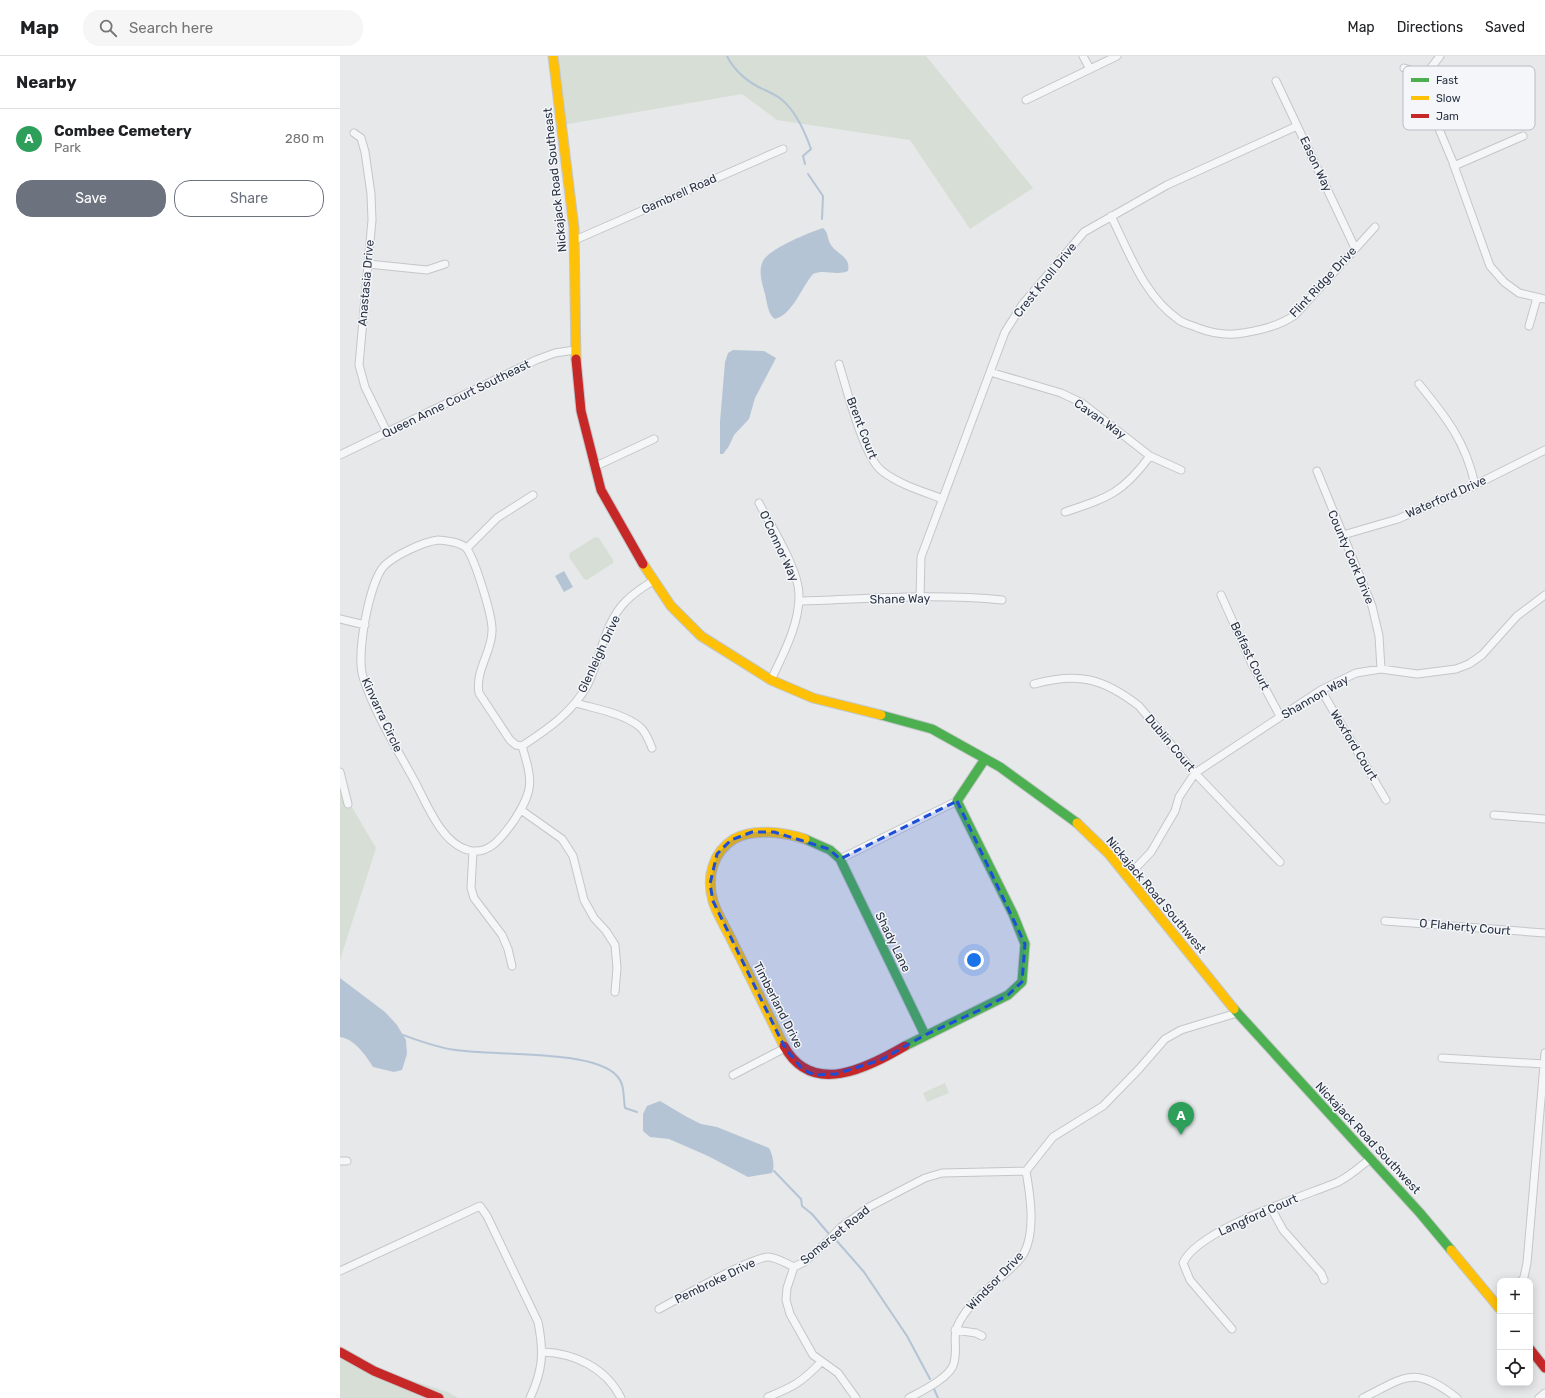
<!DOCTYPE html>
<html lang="en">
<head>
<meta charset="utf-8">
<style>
	body { margin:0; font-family:Rubik,sans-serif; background:#f6f6f6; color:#202124 }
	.controls { position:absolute; right:12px; bottom:12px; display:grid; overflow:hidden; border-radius:8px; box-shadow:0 2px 10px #0003 }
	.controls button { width:36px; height:36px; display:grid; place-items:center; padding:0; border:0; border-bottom:1px solid #e0e0e0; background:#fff; color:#202124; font:20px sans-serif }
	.you { position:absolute; left:634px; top:904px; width:14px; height:14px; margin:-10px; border:3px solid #fff; border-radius:50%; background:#1a73e8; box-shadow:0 0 0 6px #1a73e833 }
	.badge { display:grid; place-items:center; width:26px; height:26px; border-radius:50%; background:#6c737f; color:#fff; font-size:13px; font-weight:700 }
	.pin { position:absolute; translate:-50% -33px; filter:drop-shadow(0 1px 2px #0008) }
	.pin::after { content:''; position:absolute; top:21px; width:14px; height:12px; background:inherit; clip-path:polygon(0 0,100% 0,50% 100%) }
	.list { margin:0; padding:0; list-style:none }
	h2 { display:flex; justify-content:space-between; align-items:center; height:52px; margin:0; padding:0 16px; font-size:17px }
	h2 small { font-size:13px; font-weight:400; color:#757577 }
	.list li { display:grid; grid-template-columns:26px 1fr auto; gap:12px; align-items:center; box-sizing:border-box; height:60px; padding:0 16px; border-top:1px solid #e0e0e0 }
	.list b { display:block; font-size:15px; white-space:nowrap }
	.list p { margin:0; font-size:13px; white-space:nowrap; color:#757577 }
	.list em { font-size:13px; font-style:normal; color:#757577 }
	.actions { display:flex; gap:8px; padding:12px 16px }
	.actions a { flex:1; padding:9px 0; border:1px solid #6c737f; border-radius:16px; text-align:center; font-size:14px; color:#6c737f }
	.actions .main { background:#6c737f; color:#fff }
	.icon { flex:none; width:22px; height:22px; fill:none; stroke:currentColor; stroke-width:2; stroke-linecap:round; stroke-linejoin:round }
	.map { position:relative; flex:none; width:1205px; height:1342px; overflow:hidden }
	header { display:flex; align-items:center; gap:24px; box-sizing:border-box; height:56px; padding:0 20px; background:#fff; border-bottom:1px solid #e0e0e0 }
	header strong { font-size:19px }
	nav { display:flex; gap:22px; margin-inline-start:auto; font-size:14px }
	.search { width:280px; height:36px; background:#f6f6f6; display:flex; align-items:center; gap:10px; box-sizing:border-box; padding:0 14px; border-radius:16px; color:#757577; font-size:15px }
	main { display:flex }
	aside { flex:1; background:#fff }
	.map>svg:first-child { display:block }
</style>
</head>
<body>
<header>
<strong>Map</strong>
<div class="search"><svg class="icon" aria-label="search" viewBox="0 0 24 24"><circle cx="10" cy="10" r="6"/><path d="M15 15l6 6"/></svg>Search here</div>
<nav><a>Map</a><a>Directions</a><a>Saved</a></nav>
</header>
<main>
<aside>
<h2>Nearby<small></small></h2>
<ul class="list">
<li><span class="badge" style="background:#2e9e5b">A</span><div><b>Combee Cemetery</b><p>Park</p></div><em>280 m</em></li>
</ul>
<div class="actions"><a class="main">Save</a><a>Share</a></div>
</aside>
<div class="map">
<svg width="1205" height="1342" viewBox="0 0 1205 1342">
	<rect width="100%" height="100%" fill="#e6e8ea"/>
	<!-- green -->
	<path fill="#d6ded6" d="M212 0H586L693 132 630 173 570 84 437 64 402 38 222 69Z
		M255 481 259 482 273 504V507L247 524 244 523 229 501 230 497Z
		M0 731 36 792 0 904Z
		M605 1027 609 1037 587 1046 583 1037Z
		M0 1299 14 1306 108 1336 118 1342H0Z"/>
	<!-- water -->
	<path fill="#b4c4d5" d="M483 172C489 177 487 184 491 189 497 199 511 200 508 215 496 220 484 213 473 218 461 232 453 258 435 263 428 259 427 246 425 238 422 227 418 215 423 205 429 193 470 176 483 172Z
		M393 294 424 295 436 302 415 342 409 363 394 379 389 390 383 398H380V366L385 306 388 297Z
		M224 515 233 531 224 536 215 520Z
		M0 922 45 956 57 969 66 984 67 998 62 1014 54 1016 33 1011C26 1000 15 983 0 981Z
		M320 1045 347 1061 361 1068 377 1071 429 1092C433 1099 435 1110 432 1117L408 1121 368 1100 329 1083 310 1081 303 1075V1058L307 1050Z"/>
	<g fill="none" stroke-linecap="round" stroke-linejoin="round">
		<!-- stream -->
		<path stroke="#b4c4d5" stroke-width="2" d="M387 0C394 15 410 28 425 34 431 37 436 39 441 43 456 55 465 76 471 93L463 100 465 108
			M468 118 483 140 482 163
			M63 979C80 985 98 992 116 994 152 1000 253 993 277 1020 285 1028 283 1041 285 1052L297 1056
			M434 1115 461 1143 462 1150 472 1158 489 1178
			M496 1184 524 1216 567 1280 590 1323
			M594 1333 598 1342"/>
		<defs>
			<path id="street" d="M743 0 750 13
				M1100 0 1090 13 1086 26V42L1112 104 1150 210 1164 226 1179 237 1205 243
				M1064 12 1088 20
				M936 25 1015 192
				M686 44 777 0
				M14 77 21 82 25 96 31 138 32 164 19 309 25 331 47 376
				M1114 110 1183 80
				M771 160C789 196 804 240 839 264 844 268 852 269 858 272 874 278 887 280 903 277 921 274 939 270 955 259L1035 171
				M235 184 443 93
				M28 208 87 214 105 208
				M1189 270 1197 242
				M499 308C507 333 523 400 542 415 560 429 582 435 603 443
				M650 316 721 337 742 347 810 400 841 414
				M1079 328C1106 361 1126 386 1135 429
				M0 399 196 304 215 297 235 294
				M254 411 314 383
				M977 415 1032 550 1039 580 1041 613
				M419 447C431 470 460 515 459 540 459 570 443 598 431 624
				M725 456C767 442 782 438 810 400
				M1003 479 1058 463 1135 429 1205 394
				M98 484C106 485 122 486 127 493 135 504 153 561 152 575 152 596 135 614 139 637L170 684 176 689 182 690C193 726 194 734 173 766 162 781 149 800 128 794 101 787 86 746 74 724 57 693 33 654 23 621 16 598 29 527 44 510 55 499 83 486 98 484Z
				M127 492 157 462 193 439
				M881 539 911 606 940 660
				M580 542 581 501 665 276 682 249 744 176 827 129 957 70
				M459 545C526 543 595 537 662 544
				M0 563 25 569
				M694 628C738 616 763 622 799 650L855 717 940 806
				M981 634 1046 744
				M236 647C256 653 283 657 300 671 306 676 309 685 312 692
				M182 690C208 673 233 656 248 628 261 601 264 567 286 545 294 537 303 531 313 525
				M0 716 8 748
				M181 754 222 783 233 800 244 844 254 862 266 875 275 889 277 912 275 936
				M1154 759 1205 763
				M133 795 131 832 134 842 162 879 168 893 172 910
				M500 803 617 745
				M788 820 811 796 835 755 839 741 855 717 981 634 1016 617 1041 613 1077 618 1116 613 1129 608 1142 599 1177 560 1205 539
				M1045 865 1205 877
				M1102 1002 1204 1008
				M393 1019 445 992
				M0 1105H7
				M931 1152 943 1174 981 1217 984 1224
				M0 1215 140 1150 147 1160 198 1266C204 1296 203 1314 190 1342
				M1181 1225 1184 1221 1187 1207 1205 997
				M319 1253C338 1243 412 1201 428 1201 436 1201 447 1208 454 1211
				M892 1273 850 1224 843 1207C858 1173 962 1141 998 1126 1010 1120 1020 1111 1030 1103
				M615 1274 636 1277 642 1280
				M202 1296C235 1297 266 1312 281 1342
				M428 1341C453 1331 462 1326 481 1306
				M516 1342 498 1317 473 1299 450 1258 446 1244 447 1232 454 1211 464 1206 487 1186 500 1172 529 1151 585 1122 602 1117 686 1115
				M569 1342C582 1335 611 1321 614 1307 619 1287 609 1281 623 1260 631 1247 643 1237 654 1227 664 1218 678 1208 684 1197 696 1175 690 1138 686 1115L713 1081 763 1050 799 1013 825 983 841 974 897 957
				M1023 1342C1067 1320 1074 1309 1117 1342
				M1199 1342 1205 1337"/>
			<path id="fast" d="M541 659 592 673 660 711 737 767
				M465 783 490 794 500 803 585 979
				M894 953 1080 1157 1111 1194
				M565 990 668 939 682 926 685 888 673 858 617 745 645 703"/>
			<path id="slow" d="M213 0 234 172 236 303
				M303 508 331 550 361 580 431 624 473 642 541 659
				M737 767 769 798 894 953
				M444 990C427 956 411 922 394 889 388 875 377 859 373 845 366 821 373 796 394 783 413 772 445 776 465 783
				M1111 1194 1160 1253"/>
			<path id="jam" d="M236 303 241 355 261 434 303 508
				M444 990C472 1041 527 1012 565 990
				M1190 1293 1205 1312
				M0 1296 34 1315 99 1342"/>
		</defs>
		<!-- street casing -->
		<use href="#street" stroke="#c4c6c8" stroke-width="9"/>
		<!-- fast casing -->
		<use href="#fast" stroke="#c4c6c8" stroke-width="11"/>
		<!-- slow casing -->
		<use href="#slow" stroke="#c4c6c8" stroke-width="11"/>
		<!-- jam casing -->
		<use href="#jam" stroke="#c4c6c8" stroke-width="11"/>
		<!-- street -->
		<use href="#street" stroke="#f5f6f7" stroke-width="7"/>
		<!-- fast -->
		<use href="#fast" stroke="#4caf50" stroke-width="9"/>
		<!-- slow -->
		<use href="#slow" stroke="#ffc107" stroke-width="9"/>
		<!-- jam -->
		<use href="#jam" stroke="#c62828" stroke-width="9"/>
	</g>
	<!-- marked area -->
	<path fill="#1d4ed8" fill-opacity="0.2" stroke="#1d4ed8" stroke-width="3" stroke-dasharray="8 5" stroke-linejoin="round" d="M617 745 685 888 682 926 668 939 642 953 585 979 541 1004 496 1018 475 1019 463 1014 445 992 373 845 370 828 377 798 391 784 412 776H434L489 793 500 803Z"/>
	<g text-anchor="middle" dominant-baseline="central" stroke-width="3" stroke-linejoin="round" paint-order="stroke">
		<!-- street labels -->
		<g font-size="12" fill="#2b3445" stroke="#f4f6f9">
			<text transform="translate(976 108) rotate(65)">Eason Way</text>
			<text transform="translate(215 124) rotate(-96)">Nickajack Road Southeast</text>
			<text transform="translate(339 138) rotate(-24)">Gambrell Road</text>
			<text transform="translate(705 224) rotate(-51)">Crest Knoll Drive</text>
			<text transform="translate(983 226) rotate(-47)">Flint Ridge Drive</text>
			<text transform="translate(26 227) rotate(-85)">Anastasia Drive</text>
			<text transform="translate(116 343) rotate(-26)">Queen Anne Court Southeast</text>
			<text transform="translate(760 363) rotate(35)">Cavan Way</text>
			<text transform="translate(522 372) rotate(69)">Brent Court</text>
			<text transform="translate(1106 441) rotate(-24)">Waterford Drive</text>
			<text transform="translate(439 490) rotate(65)">O'Connor Way</text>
			<text transform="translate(1011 501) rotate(67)">County Cork Drive</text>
			<text transform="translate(560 543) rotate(-1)">Shane Way</text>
			<text transform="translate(259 598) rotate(-65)">Glenleigh Drive</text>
			<text transform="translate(910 600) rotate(64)">Belfast Court</text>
			<text transform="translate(975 641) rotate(-30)">Shannon Way</text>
			<text transform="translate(42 659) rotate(65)">Kinvarra Circle</text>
			<text transform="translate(830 687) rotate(50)">Dublin Court</text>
			<text transform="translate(1014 689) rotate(59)">Wexford Court</text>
			<text transform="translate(816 839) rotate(50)">Nickajack Road Southwest</text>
			<text transform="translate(1125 871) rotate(5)">O Flaherty Court</text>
			<text transform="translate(553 886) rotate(64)">Shady Lane</text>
			<text transform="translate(438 949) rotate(63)">Timberland Drive</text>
			<text transform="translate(1028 1082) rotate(47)">Nickajack Road Southwest</text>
			<text transform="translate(918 1159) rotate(-24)">Langford Court</text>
			<text transform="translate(495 1179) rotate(-39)">Somerset Road</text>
			<text transform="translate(375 1225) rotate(-26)">Pembroke Drive</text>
			<text transform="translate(655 1225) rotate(-46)">Windsor Drive</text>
		</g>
	</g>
	<!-- legend -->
	<rect x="1063" y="10" width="132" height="64" rx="6" fill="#f4f6f9" stroke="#b8bcc3" stroke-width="1"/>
	<rect x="1071" y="22" width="18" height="4" fill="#4caf50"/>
	<rect x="1071" y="40" width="18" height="4" fill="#ffc107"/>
	<rect x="1071" y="58" width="18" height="4" fill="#c62828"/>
	<g font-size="11" fill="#2b3445">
		<text x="1096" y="28">Fast</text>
		<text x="1096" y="46">Slow</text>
		<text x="1096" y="64">Jam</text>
	</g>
</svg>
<div class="controls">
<button>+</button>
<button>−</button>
<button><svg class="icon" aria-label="locate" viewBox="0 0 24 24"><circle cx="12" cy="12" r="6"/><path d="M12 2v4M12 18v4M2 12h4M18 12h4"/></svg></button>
</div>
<div class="you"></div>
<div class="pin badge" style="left:841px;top:1079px;background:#2e9e5b">A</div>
</div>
</main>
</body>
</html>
